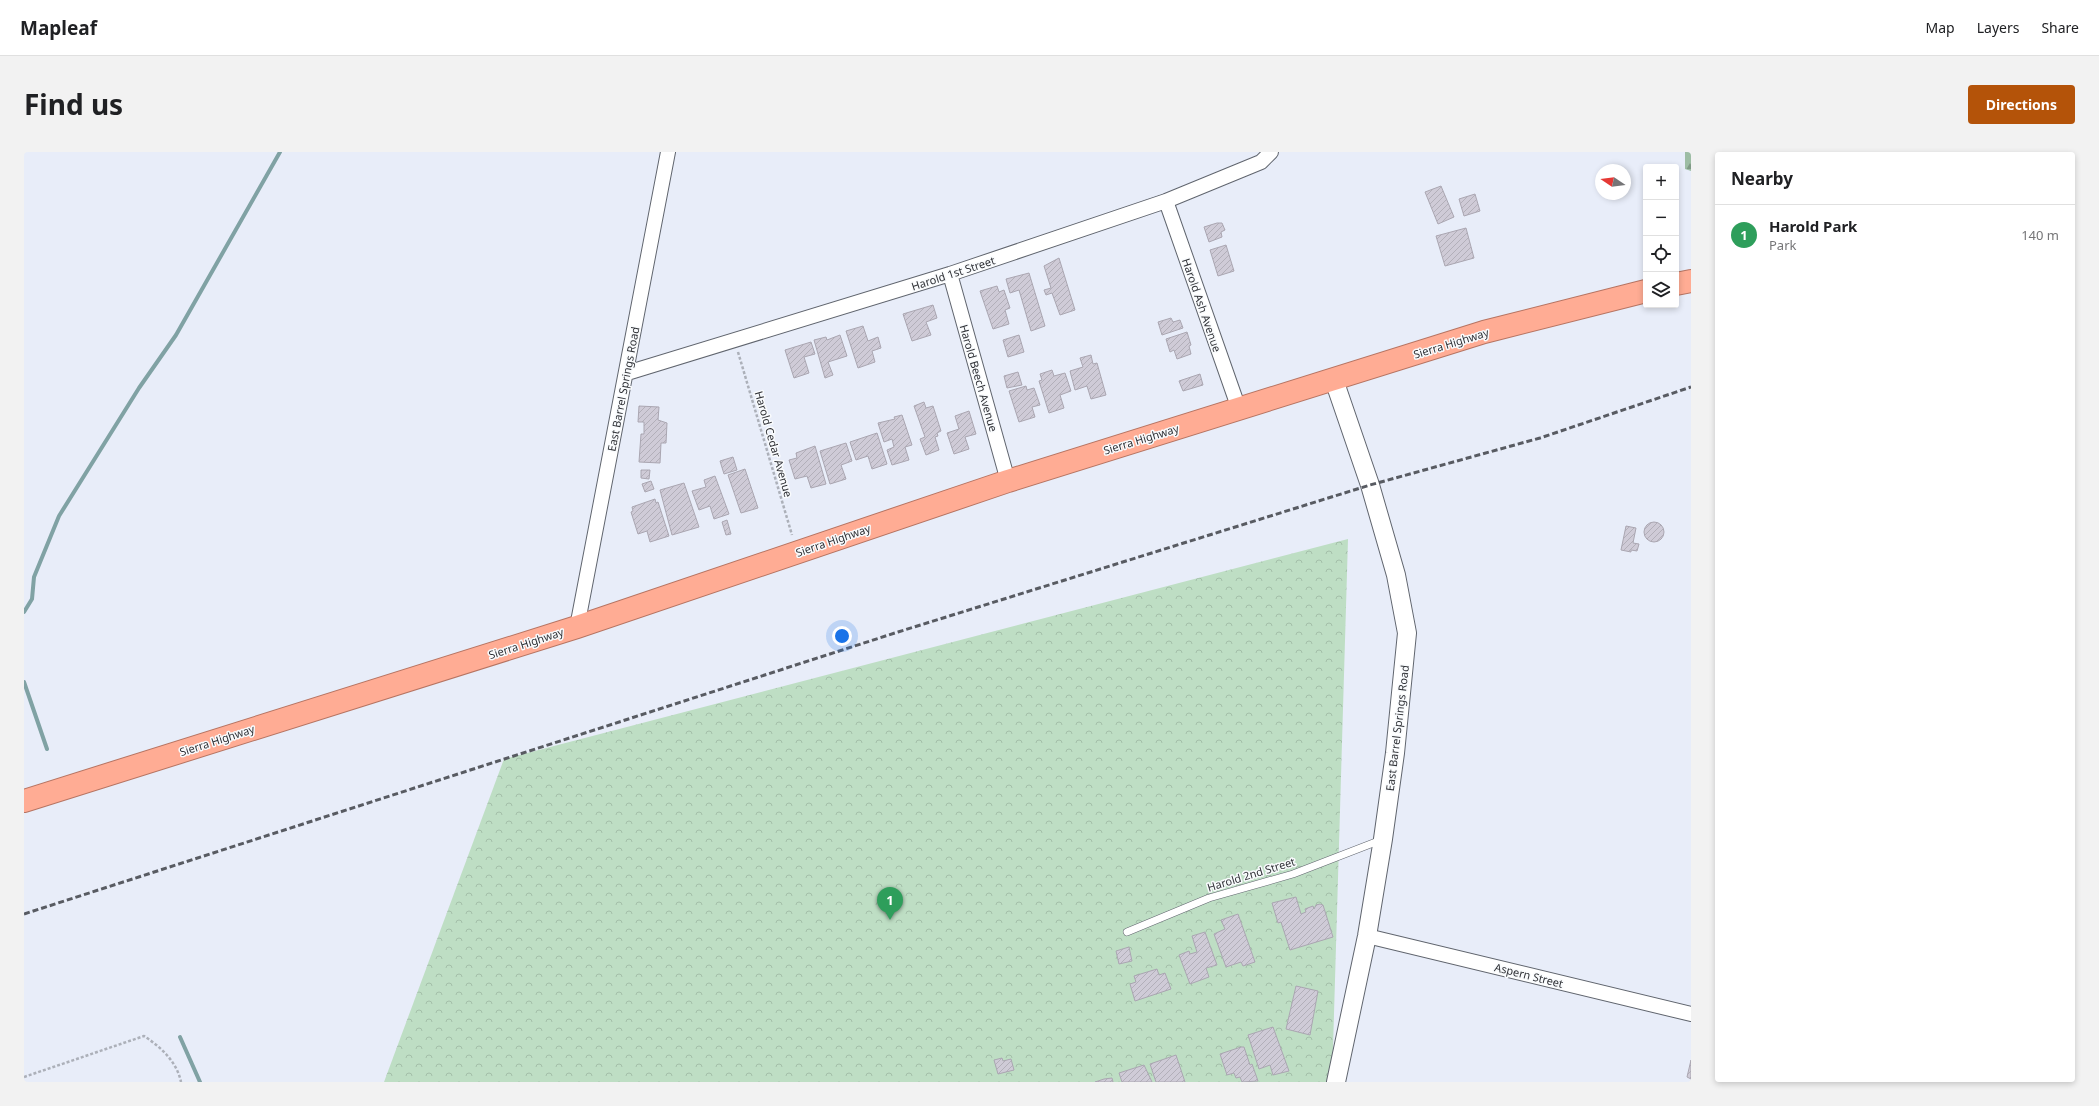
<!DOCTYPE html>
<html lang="en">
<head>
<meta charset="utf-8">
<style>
	body { margin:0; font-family:"Noto Sans",sans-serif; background:#f2f2f2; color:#202124 }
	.controls { position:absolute; right:12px; top:12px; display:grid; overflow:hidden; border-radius:4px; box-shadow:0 2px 6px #0003 }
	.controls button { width:36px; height:36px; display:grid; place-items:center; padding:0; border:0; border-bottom:1px solid #e0e0e0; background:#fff; color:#202124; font:20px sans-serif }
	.compass { position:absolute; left:1571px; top:12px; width:36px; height:36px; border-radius:50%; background:#fff; box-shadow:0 2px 6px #0003; rotate:283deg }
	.you { position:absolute; left:818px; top:484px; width:14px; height:14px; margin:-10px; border:3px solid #fff; border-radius:50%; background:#1a73e8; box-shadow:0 0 0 6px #1a73e833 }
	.badge { display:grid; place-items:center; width:26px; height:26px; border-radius:50%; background:#b45309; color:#fff; font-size:13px; font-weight:700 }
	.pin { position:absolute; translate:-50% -33px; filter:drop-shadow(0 1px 2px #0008) }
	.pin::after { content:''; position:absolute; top:21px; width:14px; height:12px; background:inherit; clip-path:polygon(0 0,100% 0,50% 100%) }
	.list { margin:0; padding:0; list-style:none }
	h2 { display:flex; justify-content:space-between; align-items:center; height:52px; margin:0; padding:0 16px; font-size:17px }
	h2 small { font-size:13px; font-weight:400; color:#757577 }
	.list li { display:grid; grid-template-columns:26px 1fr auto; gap:12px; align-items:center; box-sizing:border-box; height:60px; padding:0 16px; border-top:1px solid #e0e0e0 }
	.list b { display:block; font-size:15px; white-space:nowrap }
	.list p { margin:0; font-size:13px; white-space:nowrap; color:#757577 }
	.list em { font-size:13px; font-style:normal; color:#757577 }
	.icon { flex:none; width:22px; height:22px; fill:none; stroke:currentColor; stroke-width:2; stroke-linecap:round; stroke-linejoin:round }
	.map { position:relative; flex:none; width:1667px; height:930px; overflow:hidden; border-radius:4px }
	header { display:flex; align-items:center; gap:24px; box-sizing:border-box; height:56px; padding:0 20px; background:#fff; border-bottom:1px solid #e0e0e0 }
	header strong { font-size:19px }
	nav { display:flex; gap:22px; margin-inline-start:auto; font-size:14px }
	.intro { display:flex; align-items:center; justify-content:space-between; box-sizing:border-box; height:96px; padding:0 24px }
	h1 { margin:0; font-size:28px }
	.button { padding:10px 18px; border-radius:4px; background:#b45309; color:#fff; font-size:14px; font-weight:700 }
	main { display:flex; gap:24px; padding:0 24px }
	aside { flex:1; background:#fff; border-radius:4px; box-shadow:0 2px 6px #0003 }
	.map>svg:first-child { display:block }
</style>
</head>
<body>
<header>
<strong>Mapleaf</strong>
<nav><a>Map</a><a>Layers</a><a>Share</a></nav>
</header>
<div class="intro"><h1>Find us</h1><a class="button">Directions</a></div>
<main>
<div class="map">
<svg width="1667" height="930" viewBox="0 0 1667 930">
	<defs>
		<pattern id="forest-firs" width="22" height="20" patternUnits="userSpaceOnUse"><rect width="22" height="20" fill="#9dbda4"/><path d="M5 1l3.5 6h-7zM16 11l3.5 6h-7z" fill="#809a86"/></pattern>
		<pattern id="park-crowns" width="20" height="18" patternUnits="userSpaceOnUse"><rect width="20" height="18" fill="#bedec4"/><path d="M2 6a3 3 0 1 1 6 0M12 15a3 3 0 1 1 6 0" fill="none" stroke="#a4bfa9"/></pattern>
		<pattern id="building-hatch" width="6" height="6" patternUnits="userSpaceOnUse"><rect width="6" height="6" fill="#cfcbd7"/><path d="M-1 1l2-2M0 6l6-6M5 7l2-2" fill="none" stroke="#b2afb9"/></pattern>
	</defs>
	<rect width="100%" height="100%" fill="#e8edf9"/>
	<!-- forest -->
	<path fill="url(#forest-firs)" d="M1661 0H1667V19L1661 17Z"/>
	<!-- park -->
	<path fill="url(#park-crowns)" d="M1324 387 1308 930H360L480 607Z"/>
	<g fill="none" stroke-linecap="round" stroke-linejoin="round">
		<!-- stream -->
		<path stroke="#80a2a4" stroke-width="4" d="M0 460 8 447 10 425 35 364 115 236 152 183 256 0
			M0 530 23 597
			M156 885 176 930"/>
	</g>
	<!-- building -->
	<path fill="url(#building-hatch)" stroke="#aaa6b1" d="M1417 34 1430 65 1414 72 1401 40Z
		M1451 42 1456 59 1440 64 1435 47Z
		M1193 71H1198L1201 78 1197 80 1198 85 1185 90 1180 75Z
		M1442 76 1450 106 1421 114 1412 84Z
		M1202 93 1210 119 1194 124 1186 98Z
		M1035 106 1051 158 1036 163 1028 141 1022 143 1020 138 1027 136 1020 114Z
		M1005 121 1021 174 1007 179 995 138 986 141 982 127Z
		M973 134 975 140 980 138 986 156 981 158 985 172 969 177 956 139Z
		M909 153 913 166 902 170 907 183 888 189 879 162Z
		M1147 166 1149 170 1156 168 1159 176 1138 183 1134 170Z
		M839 174 844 189 854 185 857 196 848 199 851 210 834 216 822 179Z
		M1163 180 1167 193 1165 194 1167 202 1153 207 1150 198 1146 200 1142 187Z
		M816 183 823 204 804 210 809 223 801 226 790 188 802 185 803 188Z
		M995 183 1000 200 984 205 979 188Z
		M787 190 791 202 780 205 785 221 770 226 761 198Z
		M1067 203 1069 212 1073 211 1082 243 1067 247 1063 234 1051 238 1046 219 1059 215 1056 206Z
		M1028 218 1030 224 1041 221 1047 239 1036 243 1040 256 1025 261 1015 229 1018 228 1016 222Z
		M994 220 998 233 983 236 980 224Z
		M1176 222 1179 233 1159 239 1155 229Z
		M1002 234 1003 238 1010 236 1016 253 1008 255 1011 265 995 270 985 239Z
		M900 250 902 256 909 254 917 279 913 281 914 284 911 285 915 298 902 303 896 287 901 285 890 254Z
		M615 254 635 255 634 268 643 271 642 291H637L636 311 615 310 617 282H620V270H614Z
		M945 259 952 282 941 285 945 297 930 302 923 281 935 277 931 264Z
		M878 263 888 293 881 295 885 308 868 313 863 298 870 295 868 287 860 290 854 271 871 267 870 265Z
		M853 281 863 312 848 317 844 304 832 308 826 290Z
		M822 291 828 309 817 313 822 327 806 332 796 299Z
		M791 294 802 332 787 336 783 324 771 327 765 308 773 306 772 301Z
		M709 305 713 318 700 322 696 309Z
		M721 317 734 356 717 361 704 323Z
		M617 318H626L625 327 617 326Z
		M691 324 705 362 690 367 686 354 675 358 668 339 682 335 680 328Z
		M627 329 630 337 621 340 618 332Z
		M660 331 675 375 648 383 636 338Z
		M631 347 632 351 634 350 645 384 626 390 623 379 614 382 607 360 609 359 608 355Z
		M703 368 707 382 702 383 698 370Z
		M1620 380a10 10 0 1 1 20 0a10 10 0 1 1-20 0Z
		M1602 374 1612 376 1609 391 1615 392 1613 399 1607 398V400L1597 398Z
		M1272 745 1277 762 1282 760 1281 757 1289 754 1290 757 1292 753 1296 752 1299 753 1309 785 1266 798 1257 770 1254 771 1248 751Z
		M1214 762 1231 810 1219 814 1217 810 1202 815 1190 782 1201 777 1197 768Z
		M1181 780 1193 813 1182 816 1185 825 1166 832 1155 803 1165 799 1166 802 1173 800 1168 784Z
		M1105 795 1108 809 1095 812 1092 799Z
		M1133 817 1135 823 1141 821 1147 837 1111 849 1106 832 1112 830 1110 824Z
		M1272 834 1294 839 1286 883 1262 877Z
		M1249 875 1265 919 1249 923 1246 913 1235 917 1224 883Z
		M1217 895H1220L1226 913 1228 912 1234 929 1218 930 1216 925 1212 926 1210 921 1203 923 1196 902Z
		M1152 903 1161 930H1132L1126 912Z
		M978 906 979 909 987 907 990 918 974 922 970 908Z
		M1667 908V927L1663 925Z
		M1120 913 1128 930H1098L1095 921Z
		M1088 926 1089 930H1071L1080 927Z"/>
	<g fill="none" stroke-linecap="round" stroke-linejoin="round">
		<defs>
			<path id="service" d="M1103 780 1185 746 1269 722 1357 688"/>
			<path id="minor" d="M1142 49 1215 257
				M926 122 984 329
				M603 221 926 122 1142 49 1237 10 1247 0
				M553 475 644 0
				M1343 784 1667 862"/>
			<path id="tertiary" d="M1310 228 1346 333 1372 423 1383 481 1371 601 1359 687 1343 784 1312 930"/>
			<path id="trunk" d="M1652 132 1667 129
				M0 649 553 475 984 329 1460 180 1622 139"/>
		</defs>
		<!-- service casing -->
		<use href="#service" stroke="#60656e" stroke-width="8"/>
		<!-- minor casing -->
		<use href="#minor" stroke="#60656e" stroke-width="16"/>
		<!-- tertiary casing -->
		<use href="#tertiary" stroke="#60656e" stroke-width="20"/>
		<!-- trunk casing -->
		<use href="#trunk" stroke="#b67462" stroke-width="24"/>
		<!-- path -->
		<path stroke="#acb0b9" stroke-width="2.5" stroke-dasharray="3 2" stroke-linecap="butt" d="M714 200 768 383
			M0 925 120 884C137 895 153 910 157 930"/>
		<!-- service -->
		<use href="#service" stroke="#fff" stroke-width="7"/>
		<!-- minor -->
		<use href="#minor" stroke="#fff" stroke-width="14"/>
		<!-- tertiary -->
		<use href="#tertiary" stroke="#fff" stroke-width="18"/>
		<!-- trunk -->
		<use href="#trunk" stroke="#ffac94" stroke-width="22"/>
		<!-- rail -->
		<path stroke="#585b62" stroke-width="3" stroke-dasharray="6 3" stroke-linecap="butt" d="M0 762 874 480 1346 333 1516 286 1667 235"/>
	</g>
	<g text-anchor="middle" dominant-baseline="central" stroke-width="3" stroke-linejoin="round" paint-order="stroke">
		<!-- street labels -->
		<g font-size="11" fill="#2f3136" stroke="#f9fbfd">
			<text transform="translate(929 121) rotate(-18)">Harold 1st Street</text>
			<text transform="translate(1178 153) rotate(71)">Harold Ash Avenue</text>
			<text transform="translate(1427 191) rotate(-17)">Sierra Highway</text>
			<text transform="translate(955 226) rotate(74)">Harold Beech Avenue</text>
			<text transform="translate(599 237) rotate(-79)">East Barrel Springs Road</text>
			<text transform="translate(1117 287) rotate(-17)">Sierra Highway</text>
			<text transform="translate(750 292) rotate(74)">Harold Cedar Avenue</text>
			<text transform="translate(809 388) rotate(-19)">Sierra Highway</text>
			<text transform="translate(502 491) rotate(-18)">Sierra Highway</text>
			<text transform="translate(1373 576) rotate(-83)">East Barrel Springs Road</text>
			<text transform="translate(193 588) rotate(-18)">Sierra Highway</text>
			<text transform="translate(1227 722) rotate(-17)">Harold 2nd Street</text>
			<text transform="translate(1505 823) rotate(14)">Aspern Street</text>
		</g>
	</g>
</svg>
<div class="controls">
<button>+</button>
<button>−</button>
<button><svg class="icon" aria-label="locate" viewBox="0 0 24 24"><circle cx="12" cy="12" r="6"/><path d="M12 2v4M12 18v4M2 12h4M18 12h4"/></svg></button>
<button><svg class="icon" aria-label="layers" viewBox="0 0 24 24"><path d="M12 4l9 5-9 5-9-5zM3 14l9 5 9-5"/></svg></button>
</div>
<svg class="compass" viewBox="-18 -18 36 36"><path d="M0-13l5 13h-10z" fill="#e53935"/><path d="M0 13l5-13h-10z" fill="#757577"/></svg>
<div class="you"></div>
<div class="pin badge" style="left:866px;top:768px;background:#2e9e5b">1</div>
</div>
<aside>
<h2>Nearby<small></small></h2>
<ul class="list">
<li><span class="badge" style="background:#2e9e5b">1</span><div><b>Harold Park</b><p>Park</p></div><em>140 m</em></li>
</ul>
</aside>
</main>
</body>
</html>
